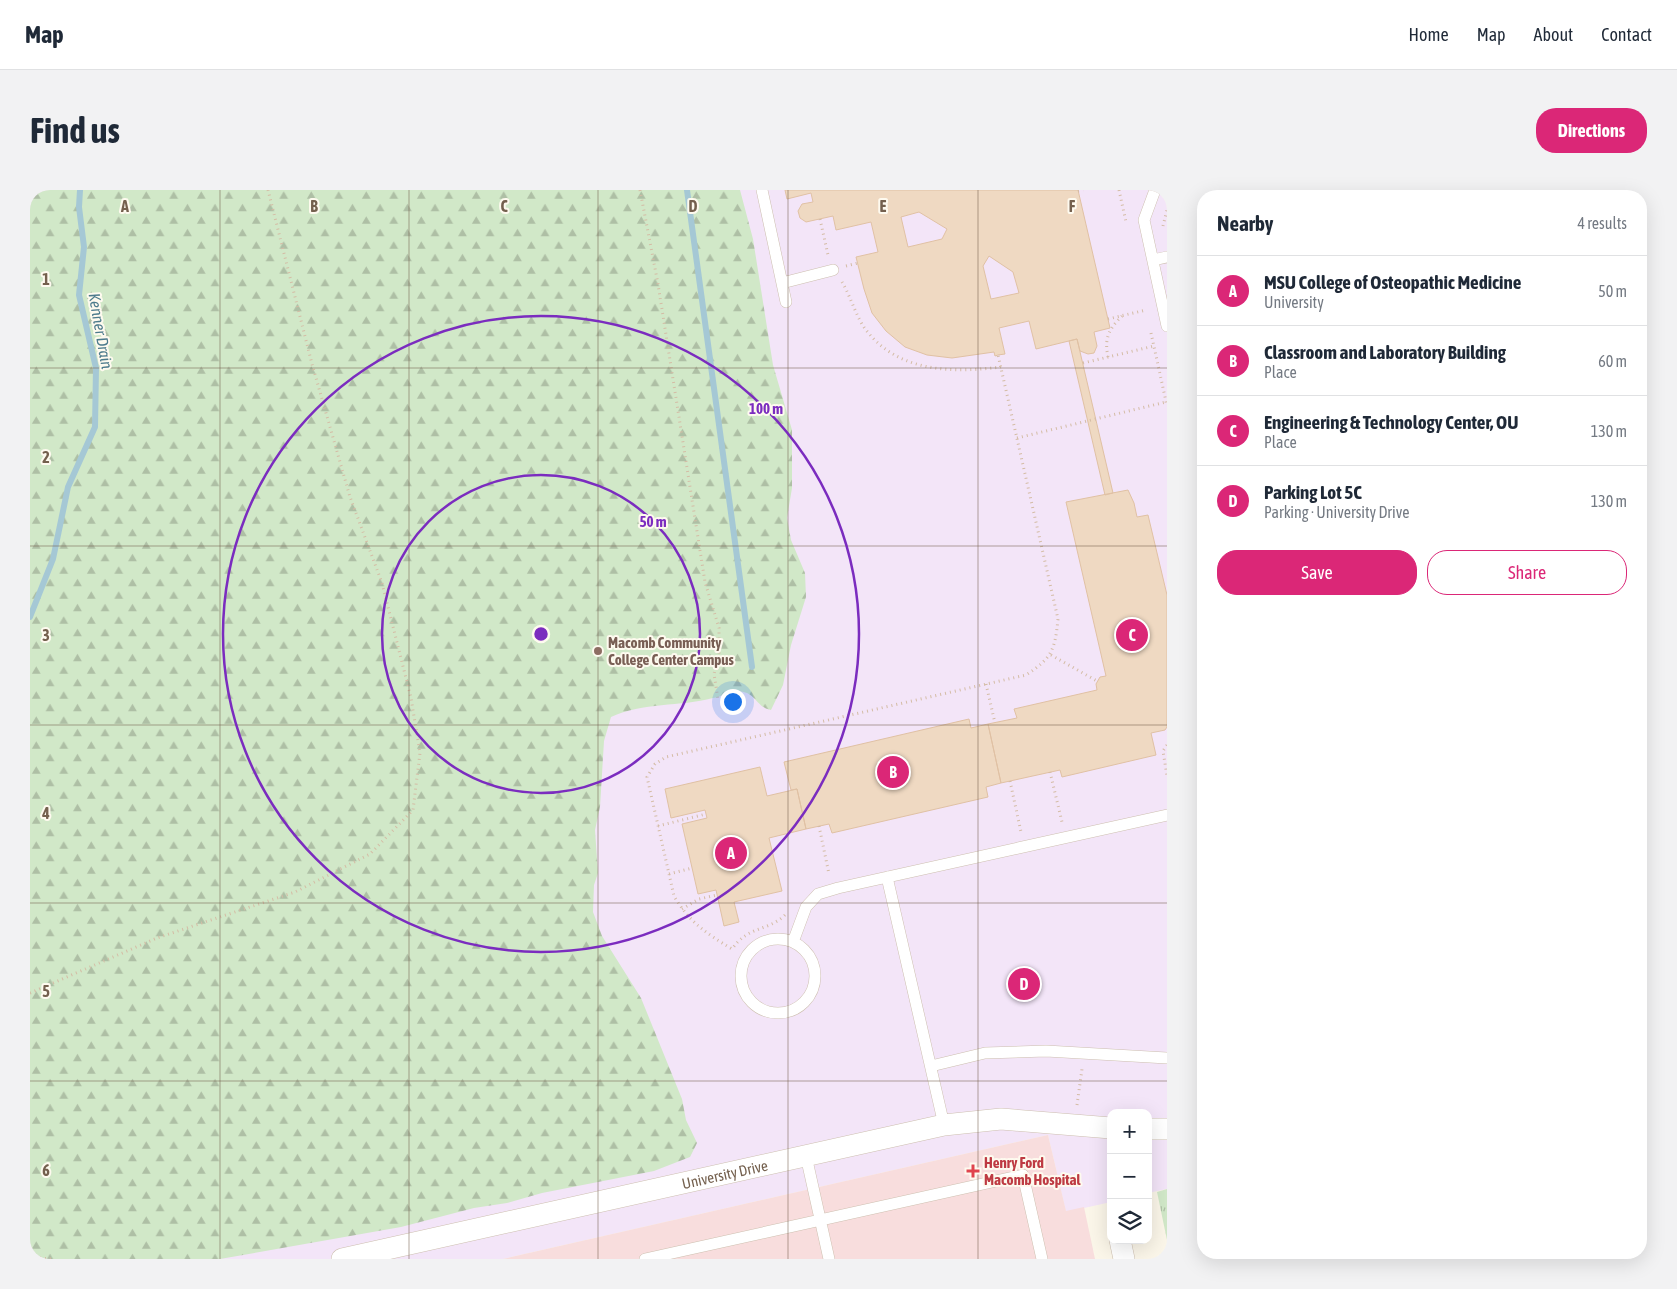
<!DOCTYPE html>
<html lang="en">
<head>
<meta charset="utf-8">
<style>
	body { margin:0; font-family:"Asap Condensed",sans-serif; background:#f2f2f3; color:#1f2937 }
	.controls { position:absolute; right:15px; bottom:15px; display:grid; overflow:hidden; border-radius:10px; box-shadow:0 5px 20px #0002 }
	.controls button { width:45px; height:45px; display:grid; place-items:center; padding:0; border:0; border-bottom:1px solid #e0e1e3; background:#fff; color:#1f2937; font:25px sans-serif }
	.you { position:absolute; left:702px; top:511px; width:18px; height:18px; margin:-12px; border:4px solid #fff; border-radius:50%; background:#1a73e8; box-shadow:0 0 0 8px #1a73e833 }
	.badge { display:grid; place-items:center; width:32px; height:32px; border-radius:50%; background:#db2777; color:#fff; font-size:16px; font-weight:700 }
	.pin { position:absolute; translate:-50% -50%; border:2px solid #fff; box-shadow:0 1px 5px #0006 }
	.list { margin:0; padding:0; list-style:none }
	h2 { display:flex; justify-content:space-between; align-items:center; height:65px; margin:0; padding:0 20px; font-size:21px }
	h2 small { font-size:16px; font-weight:400; color:#747a83 }
	.list li { display:grid; grid-template-columns:32px 1fr auto; gap:15px; align-items:center; box-sizing:border-box; height:70px; padding:0 20px; border-top:1px solid #e0e1e3 }
	.list b { display:block; font-size:19px; white-space:nowrap }
	.list p { margin:0; font-size:16px; white-space:nowrap; color:#747a83 }
	.list em { font-size:16px; font-style:normal; color:#747a83 }
	.actions { display:flex; gap:10px; padding:15px 20px }
	.actions a { flex:1; padding:11px 0; border:1px solid #db2777; border-radius:20px; text-align:center; font-size:18px; color:#db2777 }
	.actions .main { background:#db2777; color:#fff }
	.icon { flex:none; width:28px; height:28px; fill:none; stroke:currentColor; stroke-width:2; stroke-linecap:round; stroke-linejoin:round }
	.map { position:relative; flex:none; width:1137px; height:1069px; overflow:hidden; border-radius:20px }
	header { display:flex; align-items:center; gap:30px; box-sizing:border-box; height:70px; padding:0 25px; background:#fff; border-bottom:1px solid #e0e1e3 }
	header strong { font-size:24px }
	nav { display:flex; gap:28px; margin-inline-start:auto; font-size:18px }
	.intro { display:flex; align-items:center; justify-content:space-between; box-sizing:border-box; height:120px; padding:0 30px }
	h1 { margin:0; font-size:35px }
	.button { padding:12px 22px; border-radius:20px; background:#db2777; color:#fff; font-size:18px; font-weight:700 }
	main { display:flex; gap:30px; padding:0 30px }
	aside { flex:1; background:#fff; border-radius:20px; box-shadow:0 5px 20px #0002 }
	.map>svg:first-child { display:block }
</style>
</head>
<body>
<header>
<strong>Map</strong>
<nav><a>Home</a><a>Map</a><a>About</a><a>Contact</a></nav>
</header>
<div class="intro"><h1>Find us</h1><a class="button">Directions</a></div>
<main>
<div class="map">
<svg width="1137" height="1069" viewBox="0 0 1137 1069">
	<defs>
		<pattern id="grass-tufts" width="24" height="20" patternUnits="userSpaceOnUse" patternTransform="scale(1.25)"><rect width="24" height="20" fill="#d1e8c8"/><path d="M3 7l-1-3M5 7V3M7 7l1-3M15 17l-1-3M17 17v-4M19 17l1-3" fill="none" stroke="#aebfa5"/></pattern>
		<pattern id="forest-firs" width="22" height="20" patternUnits="userSpaceOnUse" patternTransform="scale(1.25)"><rect width="22" height="20" fill="#d1e8c8"/><path d="M5 1l3.5 6h-7zM16 11l3.5 6h-7z" fill="#aebfa5"/></pattern>
	</defs>
	<rect width="100%" height="100%" fill="#fbf6e9"/>
	<!-- education -->
	<path fill="#f3e5f8" d="M0 0H1137V999L1118 1003V923H1081V1012L1036 1022 1018 945 473 1069H0Z"/>
	<!-- medical -->
	<path fill="#f8dddd" d="M1018 945 1036 1021 1054 1017 1065 1069H473Z"/>
	<!-- grass -->
	<path fill="url(#grass-tufts)" d="M1137 999V1050L1127 1002Z"/>
	<!-- forest -->
	<path fill="url(#forest-firs)" d="M0 0H710L723 49 743 175 762 240V298L757 328 761 350 775 383 776 407 761 455 753 495 741 520C729 518 727 508 717 503 707 498 693 506 683 508 650 517 613 512 581 527L574 551 570 617 565 640 568 683 564 695 563 722 572 746 611 808 652 909 656 930 667 953 660 967 624 981 512 1003 477 1013 444 1018 371 1037 190 1069H0Z"/>
	<g fill="none" stroke-linecap="round" stroke-linejoin="round">
		<!-- stream -->
		<path stroke="#a5c8d5" stroke-width="6" d="M657 0 722 477
			M0 427 23 369 38 297 65 237 66 178 49 105 54 57 49 17 50 0"/>
	</g>
	<!-- building -->
	<path fill="#efd9c2" stroke="#e0c1a4" fill-rule="evenodd" d="M755 0H1048L1080 138 1064 142 1067 156 1064 163 1058 164 1050 161 1047 149 1006 159 999 131 969 138 975 164 968 165 965 166 964 162 922 168 897 165 875 157 856 141 842 123 834 99 826 67 848 62 841 32 806 40 803 26 776 32 770 28 768 21 772 14 783 12 781 3 757 9ZM889 22 917 39 912 49 878 57 871 27ZM959 66 983 82 989 103 961 109 953 76Z
		M1047 149 1083 303 1075 305 1039 151Z
		M1098 300 1104 313 1107 327 1118 325 1137 405V537L1135 540 1121 543 1126 565 1032 587 1030 580 971 593 958 534 987 528 984 519 1067 500 1066 494 1070 487 1076 486 1036 312Z
		M939 529 941 538 958 534 971 593 956 597 958 607 802 643 799 634 776 639 767 599 761 600 754 572Z
		M730 577 737 606 767 599 776 639 739 648 752 701 704 712 709 732 694 736 686 700 668 704 652 634 677 628 675 620 641 628 635 599Z"/>
	<g fill="none" stroke-linecap="round" stroke-linejoin="round">
		<defs>
			<path id="lane" d="M732 0 756 112
				M1125 0 1114 30 1137 136
				M1123 70 1137 67
				M752 93 803 80
				M857 687 914 935
				M711 786a37 37 0 1 1 74 0a37 37 0 1 1-74 0Z
				M763 752 776 717 788 704 808 698 1137 625
				M901 876 955 863 1016 861 1137 868
				M776 966 799 1069
				M615 1069 993 985 1012 1069"/>
			<g id="street">
				<path d="M1118 939H1137"/>
				<path d="M1090 1050 1094 1069"/>
				<path id="s1" d="M312 1069 914 935 971 929 1081 938"/>
			</g>
		</defs>
		<!-- lane casing -->
		<use href="#lane" stroke="#cdbfaf" stroke-width="12"/>
		<!-- street casing -->
		<use href="#street" stroke="#cdbfaf" stroke-width="22"/>
		<!-- path -->
		<path stroke="#d4bca5" stroke-width="3" stroke-dasharray="1 4" stroke-linecap="butt" d="M610 0 628 94 675 392 689 438V463L684 484 688 509
			M1089 0 1096 32
			M1048 1 1053 0
			M790 29 798 65
			M1133 36 1137 20
			M816 76 828 73
			M812 92C821 107 826 127 836 140 869 183 923 183 971 177
			M1078 129 1116 120
			M1121 143 1137 216
			M1078 167C1074 148 1079 139 1092 126
			M1053 173 1124 156
			M987 248 1136 212
			M1021 465 1067 491
			M956 494 965 533
			M1137 555 1133 561 1137 586
			M1020 582 1032 632
			M980 591 991 642
			M628 636 676 624
			M789 636 799 684
			M639 684 662 678
			M652 719 669 709 687 705
			M755 725C737 742 719 735 702 759 676 743 660 733 644 706L617 587 625 574 636 567 996 485C1022 468 1025 460 1028 429L968 165
			M0 803 127 748 265 702 340 664 383 620 390 563 381 508 352 393 320 307 282 174 238 0
			M1047 915 1052 879
			M0 1067 21 1069"/>
		<!-- lane -->
		<use href="#lane" stroke="#fff" stroke-width="11"/>
		<!-- street -->
		<use href="#street" stroke="#fff" stroke-width="21"/>
	</g>
	<!-- grid -->
	<path fill="none" stroke="#74604e" stroke-width="1" stroke-opacity="0.55" d="M190 0V1069M379 0V1069M568 0V1069M758 0V1069M948 0V1069M0 178H1137M0 356H1137M0 535H1137M0 713H1137M0 891H1137"/>
	<!-- distance rings -->
	<g fill="none" stroke="#7b2cbf" stroke-width="2.5">
		<circle cx="511" cy="444" r="159"/>
		<circle cx="511" cy="444" r="318"/>
	</g>
	<!-- markers -->
	<circle fill="#8d6e63" stroke="#fefaef" stroke-width="2" cx="568" cy="461" r="5"/>
	<path fill="#e0444e" stroke="#fefaef" stroke-width="2" d="M940.5 973.5h5v5h5v5h-5v5h-5v-5h-5v-5h5z"/>
	<g text-anchor="middle" dominant-baseline="central" stroke-width="4" stroke-linejoin="round" paint-order="stroke">
		<!-- education labels -->
		<g font-size="15" font-weight="bold" fill="#785e54" stroke="#fefaef" text-anchor="start">
			<text x="578" y="452">Macomb Community<tspan x="578" dy="17">College Center Campus</tspan></text>
		</g>
		<!-- health labels -->
		<g font-size="15" font-weight="bold" fill="#be3a42" stroke="#fefaef" text-anchor="start">
			<text x="954" y="972">Henry Ford<tspan x="954" dy="17">Macomb Hospital</tspan></text>
		</g>
		<!-- street labels -->
		<g font-size="15" fill="#74604e" stroke="#fefaef">
			<text stroke="none"><textPath href="#s1" startOffset="392">University Drive</textPath></text>
		</g>
		<!-- water labels -->
		<g font-size="16" font-style="italic" fill="#4c7a8c" stroke="#fefaef">
			<text transform="translate(71 141) rotate(80)">Kenner Drain</text>
		</g>
	</g>
	<g font-size="16" text-anchor="middle" font-weight="bold" fill="#74604e" stroke="#fefaef" stroke-width="4" stroke-linejoin="round" paint-order="stroke">
		<text x="95" y="22">A</text>
		<text x="284" y="22">B</text>
		<text x="474" y="22">C</text>
		<text x="663" y="22">D</text>
		<text x="853" y="22">E</text>
		<text x="1042" y="22">F</text>
		<text x="16" y="95">1</text>
		<text x="16" y="273">2</text>
		<text x="16" y="451">3</text>
		<text x="16" y="629">4</text>
		<text x="16" y="807">5</text>
		<text x="16" y="986">6</text>
	</g>
	<circle cx="511" cy="444" r="8" fill="#7b2cbf" stroke="#fefaef" stroke-width="2.5"/>
	<g font-size="15" text-anchor="middle" font-weight="bold" fill="#7b2cbf" stroke="#fefaef" stroke-width="4" stroke-linejoin="round" paint-order="stroke">
		<text x="736" y="224">100 m</text>
		<text x="623" y="337">50 m</text>
	</g>
</svg>
<div class="controls">
<button>+</button>
<button>−</button>
<button><svg class="icon" aria-label="layers" viewBox="0 0 24 24"><path d="M12 4l9 5-9 5-9-5zM3 14l9 5 9-5"/></svg></button>
</div>
<div class="you"></div>
<div class="pin badge" style="left:701px;top:663px">A</div>
<div class="pin badge" style="left:863px;top:582px">B</div>
<div class="pin badge" style="left:1102px;top:445px">C</div>
<div class="pin badge" style="left:994px;top:794px">D</div>
</div>
<aside>
<h2>Nearby<small>4 results</small></h2>
<ul class="list">
<li><span class="badge">A</span><div><b>MSU College of Osteopathic Medicine</b><p>University</p></div><em>50 m</em></li>
<li><span class="badge">B</span><div><b>Classroom and Laboratory Building</b><p>Place</p></div><em>60 m</em></li>
<li><span class="badge">C</span><div><b>Engineering &amp; Technology Center, OU</b><p>Place</p></div><em>130 m</em></li>
<li><span class="badge">D</span><div><b>Parking Lot 5C</b><p>Parking · University Drive</p></div><em>130 m</em></li>
</ul>
<div class="actions"><a class="main">Save</a><a>Share</a></div>
</aside>
</main>
</body>
</html>
